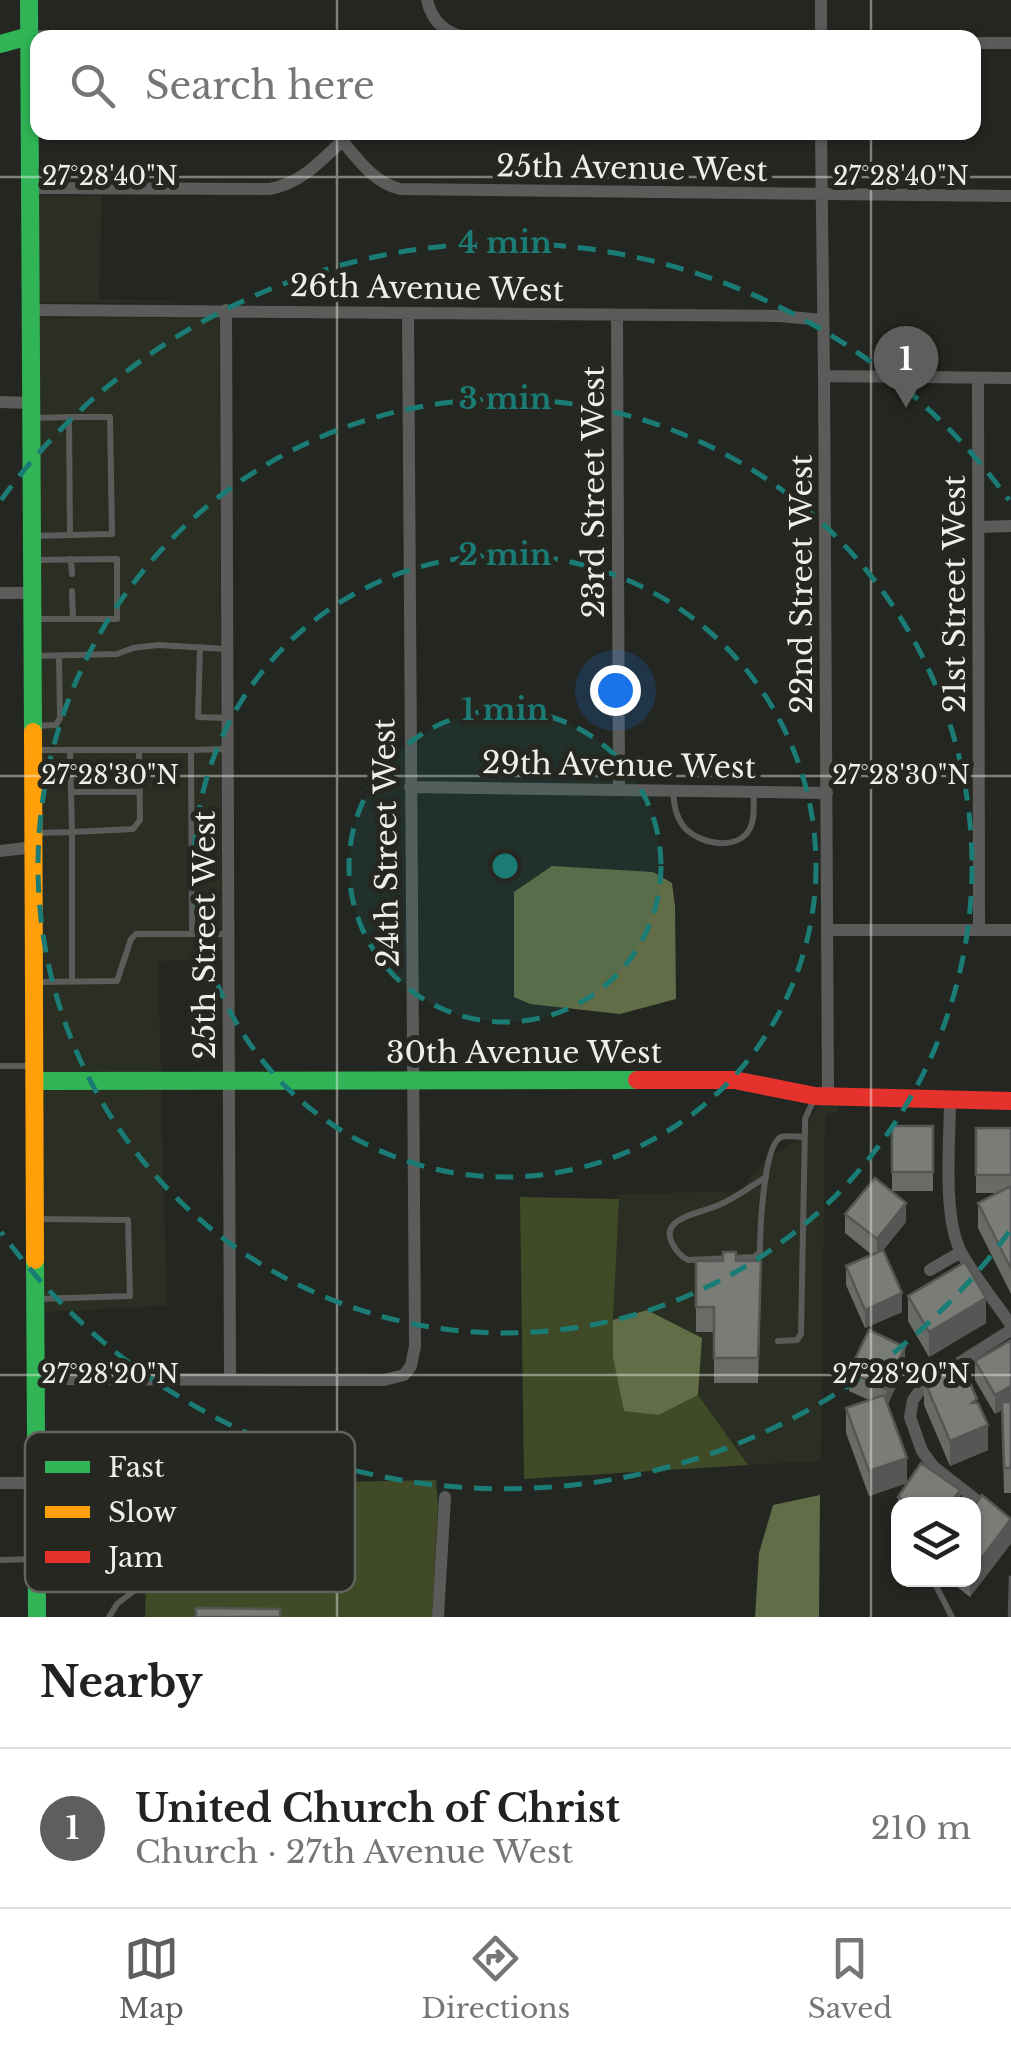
<!DOCTYPE html>
<html lang="en">
<head>
<meta charset="utf-8">
<style>
	body { margin:0; font-family:"Libre Baskerville",serif; background:#f6f6f6; color:#222 }
	.controls { position:absolute; right:30px; bottom:30px; display:grid; overflow:hidden; border-radius:20px; box-shadow:0 2px 8px #0004 }
	.controls button { width:90px; height:90px; display:grid; place-items:center; padding:0; border:0; border-bottom:2px solid #e0e0e0; background:#fff; color:#222; font:50px sans-serif }
	.you { position:absolute; left:615px; top:690px; width:35px; height:35px; margin:-25px; border:8px solid #fff; border-radius:50%; background:#1a73e8; box-shadow:0 0 0 15px #1a73e833 }
	.badge { display:grid; place-items:center; width:65px; height:65px; border-radius:50%; background:#5e5f5c; color:#fff; font-size:32px; font-weight:700 }
	.pin { position:absolute; translate:-50% -82px; filter:drop-shadow(0 2px 5px #0008) }
	.pin::after { content:''; position:absolute; top:52px; width:35px; height:30px; background:inherit; clip-path:polygon(0 0,100% 0,50% 100%) }
	.list { margin:0; padding:0; list-style:none }
	h2 { display:flex; justify-content:space-between; align-items:center; height:130px; margin:0; padding:0 40px; font-size:42px }
	h2 small { font-size:32px; font-weight:400; color:#767676 }
	.list li { display:grid; grid-template-columns:65px 1fr auto; gap:30px; align-items:center; box-sizing:border-box; height:160px; padding:0 40px; border-top:2px solid #e0e0e0 }
	.list b { display:block; font-size:38px; white-space:nowrap }
	.list p { margin:0; font-size:32px; white-space:nowrap; color:#767676 }
	.list em { font-size:32px; font-style:normal; color:#767676 }
	.icon { flex:none; width:55px; height:55px; fill:none; stroke:currentColor; stroke-width:2; stroke-linecap:round; stroke-linejoin:round }
	.map { position:relative; flex:none; width:1011px; height:1617px; overflow:hidden }
	.search { position:absolute; background:#fff; box-shadow:0 2px 8px #0004; left:30px; right:30px; top:30px; height:110px; display:flex; align-items:center; gap:25px; box-sizing:border-box; padding:0 35px; border-radius:20px; color:#767676; font-size:38px }
	.sheet { height:290px; background:#fff }
	nav { display:flex; justify-content:space-around; align-items:center; box-sizing:border-box; height:140px; border-top:2px solid #e0e0e0; background:#fff; font-size:28px; color:#767676 }
	nav a { display:grid; justify-items:center; gap:5px }
	nav .on { color:#5e5f5c }
	.map>svg:first-child { display:block }
</style>
</head>
<body>
<div class="map">
<svg width="1011" height="1617" viewBox="0 0 1011 1617">
	<rect width="100%" height="100%" fill="#242621"/>
	<!-- built -->
	<path fill="#2b2e22" d="M36 196H102L99 299 233 303 38 302Z
		M38 318H219L222 960 158 961 161 1073 42 1074Z
		M161 1088 167 1306 42 1312V1089Z
		M819 1103 838 1104V1112H829L825 1119 821 1461 748 1465 698 1395 702 1338 647 1310 613 1320 619 1194 740 1191 764 1160 797 1141Z"/>
	<!-- forest -->
	<path fill="#414a27" d="M520 1197 619 1199 613 1320V1358L624 1410 659 1415 698 1395 748 1465 524 1479Z
		M436 1480 438 1506 432 1617H145L148 1486Z"/>
	<!-- water -->
	<path fill="#626c46" d="M552 866 653 872 672 883 675 906 676 999 620 1014 530 1004 514 997V892Z
		M647 1310 702 1338 698 1395 659 1415 624 1411 613 1358V1320Z
		M820 1495 819 1617H755L759 1553 773 1505Z"/>
	<g fill="none" stroke-linecap="round" stroke-linejoin="round">
		<!-- lane -->
		<path stroke="#5b5c59" stroke-width="6" d="M69 417H110L112 534 70 535
			M33 418 69 417 70 535 36 536
			M71 559 72 574
			M33 560 117 559V619H35
			M72 591 73 619
			M200 647 198 717 227 718
			M35 656 117 654 133 648 158 645 226 649
			M35 726 56 725 60 718 59 656
			M36 750H191L192 934
			M191 750 228 749
			M673 791C674 805 676 818 685 828 702 846 744 852 752 823 755 814 753 801 754 792
			M71 792H140
			M35 833 72 832 70 750
			M36 982 117 981 131 939 136 934H226
			M72 982V832L133 829 140 820 139 750
			M0 1066H34
			M766 1177C751 1186 736 1198 719 1205 702 1213 659 1217 672 1243 676 1251 680 1256 688 1260L754 1257 760 1252C760 1233 763 1145 781 1137 787 1135 798 1137 804 1137
			M35 1219 128 1220 130 1296 36 1299
			M778 1341 797 1340 801 1334 805 1127V1119L815 1097
			M0 1560 34 1559
			M933 1580 952 1617
			M109 1617 117 1604 166 1566"/>
		<!-- street -->
		<path stroke="#5b5c59" stroke-width="12" d="M427 0C432 23 449 37 473 38
			M29 36 207 38
			M821 38V0
			M974 43H1011
			M335 132C354 154 371 182 400 189L1011 196
			M821 132 824 376 828 1096
			M29 188 270 189C301 183 320 162 342 141
			M31 310 780 316 823 320
			M226 310 230 1380
			M617 315 619 789
			M824 376 1011 378
			M978 378 979 930
			M0 402 32 403
			M979 527 1011 526
			M0 593H33
			M410 787 827 793
			M0 851 34 847
			M827 930H1011
			M950 1100C950 1141 942 1219 962 1254 976 1279 995 1301 1011 1325
			M930 1270 961 1252
			M1011 1330 924 1385 913 1400 910 1417 922 1451 934 1467 1011 1527
			M35 1379 384 1380 404 1375 411 1366 415 1346 408 313
			M0 1483H36
			M438 1617 445 1497"/>
		<!-- fast -->
		<path stroke="#30b455" stroke-width="18" d="M29 0 33 732
			M0 44 29 36
			M35 1081 637 1080
			M35 1260 37 1617"/>
		<!-- slow -->
		<path stroke="#ff9f0a" stroke-width="18" d="M33 732 35 1260"/>
		<!-- jam -->
		<path stroke="#e5322d" stroke-width="18" d="M637 1080H734L815 1096 1011 1101"/>
	</g>
	<!-- wall -->
	<path fill="#696b67" d="M892 1126H933V1191H892Z
		M976 1128H1011V1294L978 1228V1203L997 1193H976Z
		M845 1214 906 1222 883 1250 902 1312 865 1328 846 1285V1266L872 1255 845 1233Z
		M696 1261H736L761 1286 758 1383H714V1332H696Z
		M908 1296 986 1323 929 1357 908 1321Z
		M1011 1340V1493H1004L1002 1410 995 1414 975 1380V1361Z
		M905 1366 888 1404 907 1483 869 1496 846 1433V1408L869 1400 849 1391V1372Z
		M924 1380 977 1403 988 1450 950 1466 924 1405Z
		M898 1497 960 1504H898V1516Z
		M948 1580H974L970 1597Z"/>
	<!-- shaded-wall -->
	<path fill="#555754" d="M906 1203V1222L877 1258V1239Z
		M902 1293V1312L865 1328V1310Z
		M986 1298V1323L929 1357V1332Z
		M905 1347V1366L886 1408V1389Z
		M1011 1386V1405L995 1414V1395Z
		M988 1425V1450L950 1466V1441Z
		M907 1458V1483L869 1496V1471Z
		M960 1490V1504H950Z
		M1011 1519V1544L970 1597V1580H974V1568Z"/>
	<!-- building -->
	<path fill="#7a7c78" stroke="#555754" stroke-width="2.5" d="M892 1126H933V1172H892Z
		M976 1128H1011V1175H976Z
		M875 1178 906 1203 877 1239 845 1214Z
		M1011 1186V1269L978 1203Z
		M883 1250 902 1293 865 1310 846 1266Z
		M723 1252H736V1261H761L758 1358H714V1307H696V1261H723Z
		M965 1262 986 1298 929 1332 908 1296Z
		M869 1330 905 1347 886 1389 849 1372Z
		M1011 1340V1386L995 1395 975 1361Z
		M962 1364 977 1399 972 1403H978L988 1425 950 1441 924 1380Z
		M884 1395 907 1458 869 1471 846 1408Z
		M1002 1402H1011V1468H1004Z
		M921 1463 960 1490 950 1504H909L898 1497Z
		M982 1495 1011 1519 974 1568V1506Z
		M1010 1577H1011V1617H1009Z
		M196 1608 280 1609V1617H196Z"/>
	<!-- ticks -->
	<path fill="none" stroke="#eeefea" stroke-width="2.5" stroke-opacity="0.45" d="M337 0V38M871 0V38M337 132V1617M871 132V1617M0 177H1011M0 776H1011M0 1375H1011"/>
	<!-- distance rings -->
	<circle cx="505" cy="866" r="156" fill="#1a7c74" fill-opacity=".12"/>
	<g fill="none" stroke="#1a7c74" stroke-width="5" stroke-dasharray="18 12">
		<circle cx="505" cy="866" r="156"/>
		<circle cx="505" cy="866" r="311"/>
		<circle cx="505" cy="866" r="467"/>
		<path d="M1009 1232A623 623 0 0 1 1 1232M1 500A623 623 0 0 1 1009 500"/>
	</g>
	<g text-anchor="middle" dominant-baseline="central" stroke-width="10" stroke-linejoin="round" paint-order="stroke">
		<!-- street labels -->
		<g font-size="30" fill="#eeefea" stroke="#252720">
			<text transform="translate(632 168) rotate(1)">25th Avenue West</text>
			<text transform="translate(427 288) rotate(1)">26th Avenue West</text>
			<text transform="translate(593 492) rotate(-90)">23rd Street West</text>
			<text transform="translate(801 584) rotate(-90)">22nd Street West</text>
			<text transform="translate(954 594) rotate(-90)">21st Street West</text>
			<text transform="translate(619 765) rotate(1)">29th Avenue West</text>
			<text transform="translate(386 843) rotate(-91)">24th Street West</text>
			<text transform="translate(204 935) rotate(-90)">25th Street West</text>
			<text x="524" y="1052">30th Avenue West</text>
		</g>
	</g>
	<!-- legend -->
	<rect x="25" y="1432" width="330" height="160" rx="15" fill="#252720" stroke="#61635d" stroke-width="2.5"/>
	<rect x="45" y="1461" width="45" height="12" fill="#30b455"/>
	<rect x="45" y="1506" width="45" height="12" fill="#ff9f0a"/>
	<rect x="45" y="1551" width="45" height="12" fill="#e5322d"/>
	<g font-size="28" fill="#eeefea">
		<text x="108" y="1477">Fast</text>
		<text x="108" y="1522">Slow</text>
		<text x="108" y="1567">Jam</text>
	</g>
	<g font-size="25" text-anchor="middle" fill="#eeefea" stroke="#252720" stroke-width="10" stroke-linejoin="round" paint-order="stroke">
		<text x="110" y="185">27°28'40"N</text>
		<text x="901" y="185">27°28'40"N</text>
		<text x="110" y="784">27°28'30"N</text>
		<text x="901" y="784">27°28'30"N</text>
		<text x="110" y="1383">27°28'20"N</text>
		<text x="901" y="1383">27°28'20"N</text>
	</g>
	<circle cx="505" cy="866" r="15" fill="#1a7c74" stroke="#252720" stroke-width="5"/>
	<g font-size="30" text-anchor="middle" font-weight="bold" fill="#1a7c74" stroke="#252720" stroke-width="10" stroke-linejoin="round" paint-order="stroke">
		<text x="505" y="253">4 min</text>
		<text x="505" y="409">3 min</text>
		<text x="505" y="565">2 min</text>
		<text x="505" y="720">1 min</text>
	</g>
</svg>
<div class="controls">
<button><svg class="icon" aria-label="layers" viewBox="0 0 24 24"><path d="M12 4l9 5-9 5-9-5zM3 14l9 5 9-5"/></svg></button>
</div>
<div class="you"></div>
<div class="pin badge" style="left:906px;top:408px">1</div>
<div class="search"><svg class="icon" aria-label="search" viewBox="0 0 24 24"><circle cx="10" cy="10" r="6"/><path d="M15 15l6 6"/></svg>Search here</div>
</div>
<section class="sheet">
<h2>Nearby<small></small></h2>
<ul class="list">
<li><span class="badge">1</span><div><b>United Church of Christ</b><p>Church · 27th Avenue West</p></div><em>210 m</em></li>
</ul>
</section>
<nav>
<a class="on"><svg class="icon" aria-label="map" viewBox="0 0 24 24"><path d="M3 6l6-2 6 2 6-2v14l-6 2-6-2-6 2zM9 4v14M15 6v14"/></svg>Map</a>
<a><svg class="icon" aria-label="directions" viewBox="0 0 24 24"><path d="M12 3l9 9-9 9-9-9zM9 14v-3h6M13 9l2 2-2 2"/></svg>Directions</a>
<a><svg class="icon" aria-label="saved" viewBox="0 0 24 24"><path d="M7 4h10v16l-5-4-5 4z"/></svg>Saved</a>
</nav>
</body>
</html>
